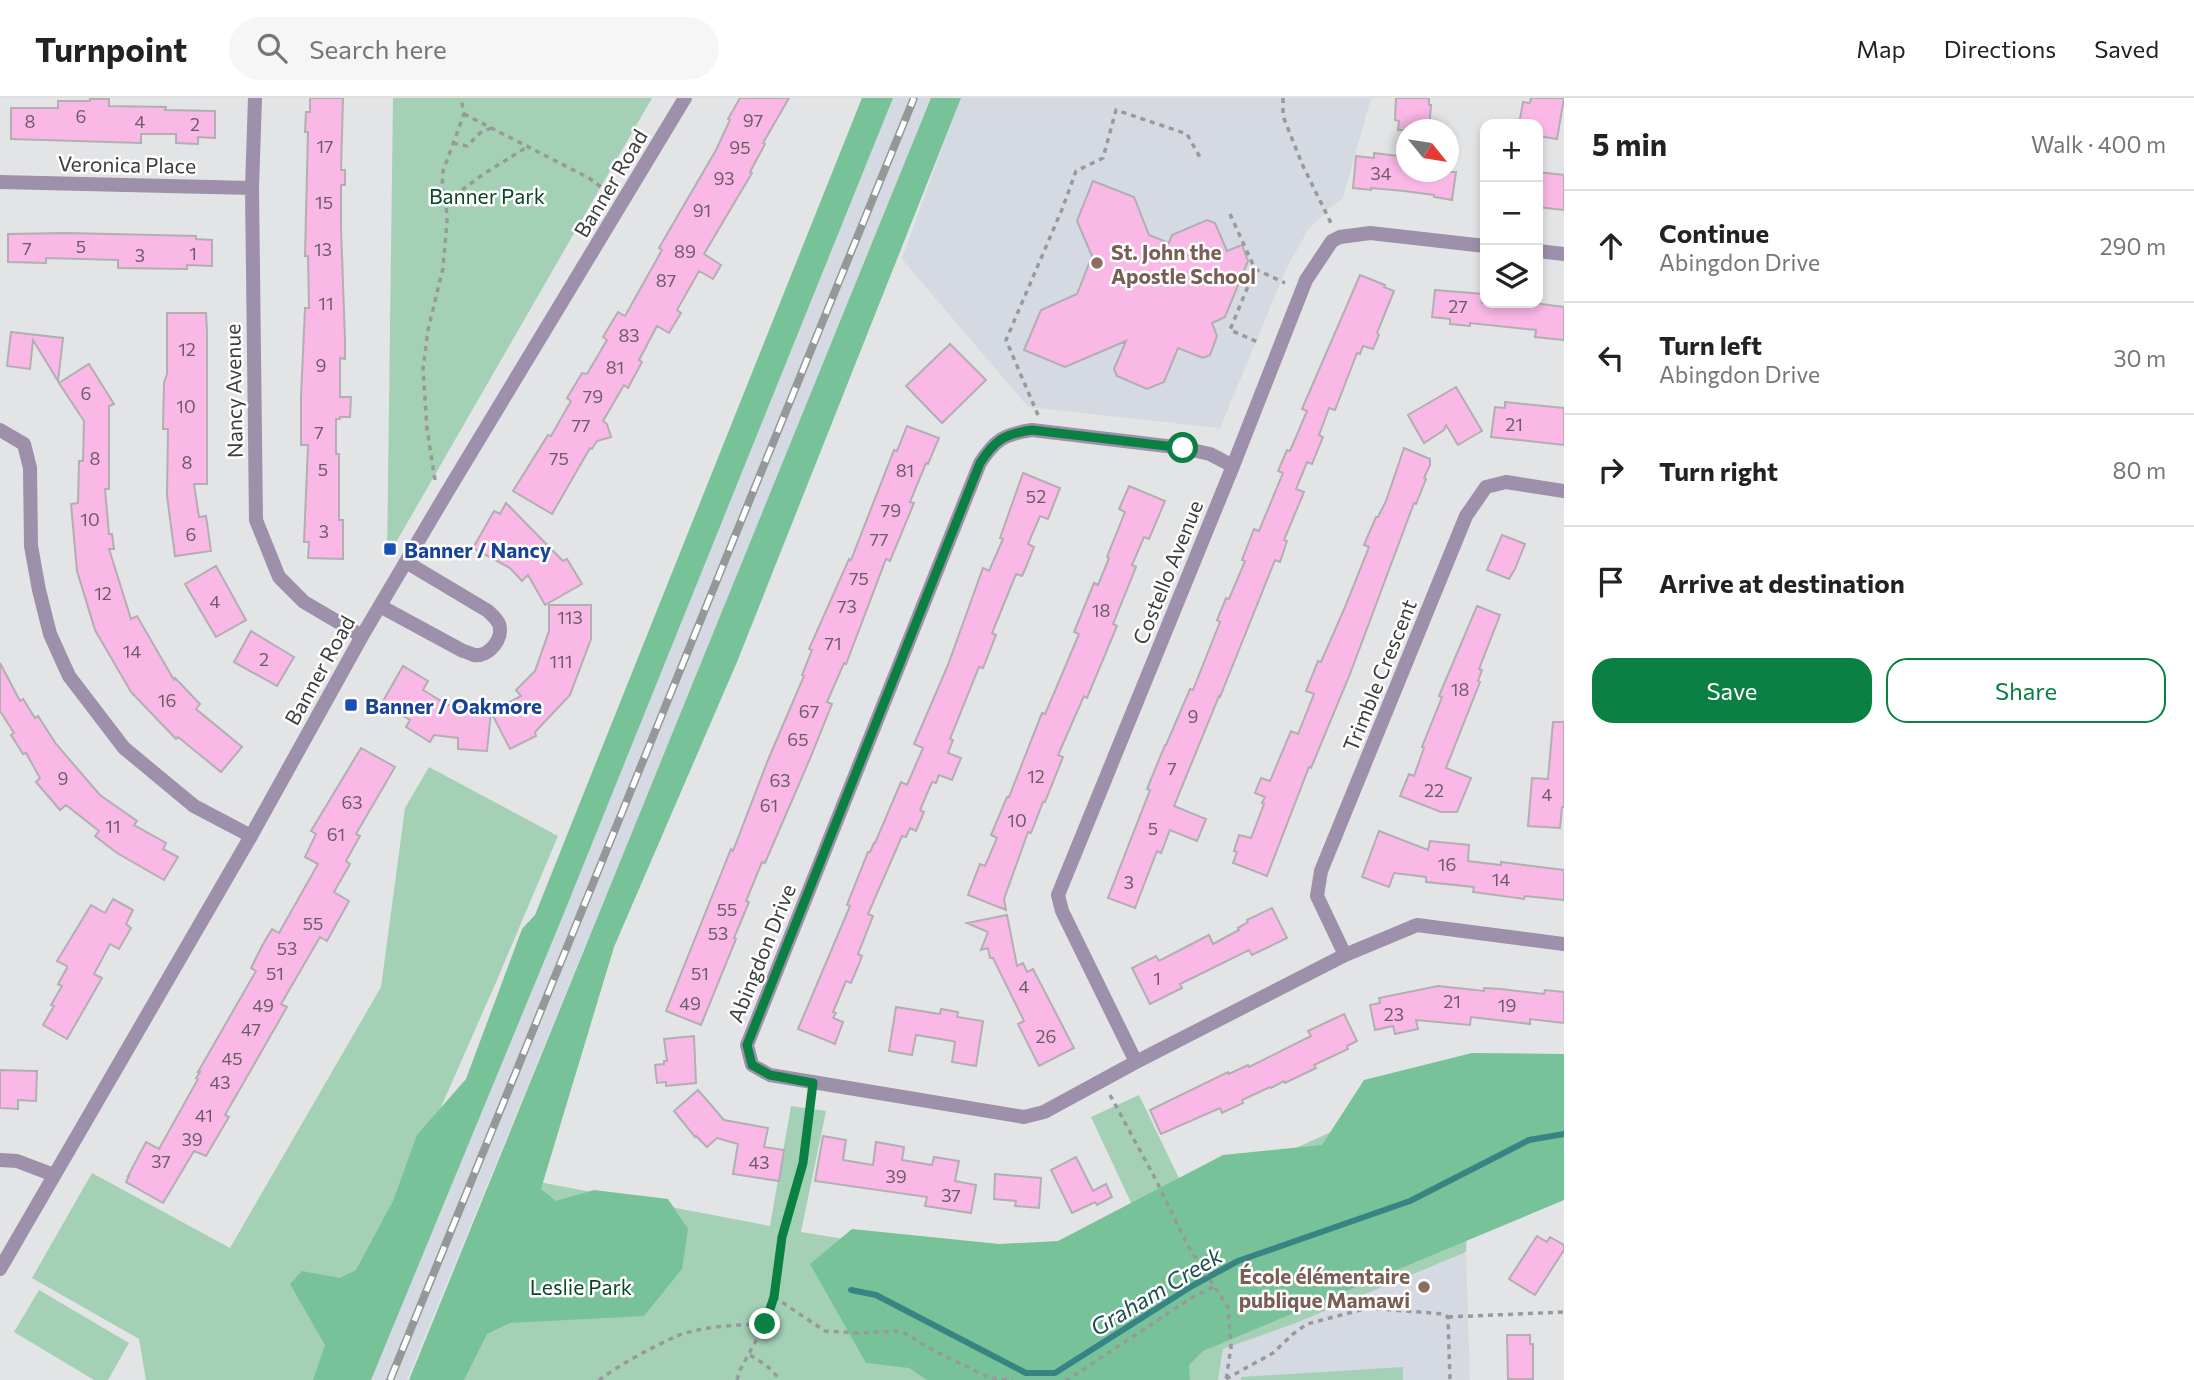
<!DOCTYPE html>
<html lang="en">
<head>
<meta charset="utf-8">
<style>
	body { margin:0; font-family:Commissioner,sans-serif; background:#f6f6f6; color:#222 }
	.controls { position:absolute; right:21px; top:21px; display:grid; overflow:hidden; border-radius:14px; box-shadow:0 4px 10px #0003 }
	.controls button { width:63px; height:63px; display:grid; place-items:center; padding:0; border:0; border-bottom:2px solid #e0e0e0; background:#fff; color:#222; font:35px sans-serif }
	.compass { position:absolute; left:1396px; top:21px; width:63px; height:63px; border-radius:50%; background:#fff; box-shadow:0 4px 10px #0003; rotate:120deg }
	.stop { position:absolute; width:21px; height:21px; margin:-16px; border:5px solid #0b8043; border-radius:50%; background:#fff }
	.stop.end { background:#0b8043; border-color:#fff; box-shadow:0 2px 7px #0008 }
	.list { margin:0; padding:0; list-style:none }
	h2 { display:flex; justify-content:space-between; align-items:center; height:91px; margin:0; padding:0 28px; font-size:30px }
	h2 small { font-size:23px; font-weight:400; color:#767676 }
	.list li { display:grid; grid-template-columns:46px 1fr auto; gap:21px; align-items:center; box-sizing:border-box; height:112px; padding:0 28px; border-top:2px solid #e0e0e0 }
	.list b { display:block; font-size:26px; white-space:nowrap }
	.list p { margin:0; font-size:23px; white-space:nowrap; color:#767676 }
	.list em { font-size:23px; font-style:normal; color:#767676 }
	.actions { display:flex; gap:14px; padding:21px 28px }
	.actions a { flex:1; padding:16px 0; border:2px solid #0b8043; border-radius:21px; text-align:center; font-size:24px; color:#0b8043 }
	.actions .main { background:#0b8043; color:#fff }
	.icon { flex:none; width:38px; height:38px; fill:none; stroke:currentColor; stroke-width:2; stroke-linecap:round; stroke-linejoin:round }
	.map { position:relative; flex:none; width:1564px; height:1282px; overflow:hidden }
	header { display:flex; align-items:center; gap:42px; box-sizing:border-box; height:98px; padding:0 35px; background:#fff; border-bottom:2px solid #e0e0e0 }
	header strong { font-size:33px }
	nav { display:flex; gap:38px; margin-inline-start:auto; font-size:24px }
	.search { width:490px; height:63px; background:#f6f6f6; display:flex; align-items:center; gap:18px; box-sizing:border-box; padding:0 24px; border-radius:38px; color:#767676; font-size:26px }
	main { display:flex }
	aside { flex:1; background:#fff }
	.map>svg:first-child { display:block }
</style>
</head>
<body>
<header>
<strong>Turnpoint</strong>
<div class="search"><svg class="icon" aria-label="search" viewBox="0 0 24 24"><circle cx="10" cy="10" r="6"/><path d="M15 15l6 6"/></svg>Search here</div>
<nav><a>Map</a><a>Directions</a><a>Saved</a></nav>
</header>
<main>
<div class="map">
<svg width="1564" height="1282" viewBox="0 0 1564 1282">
	<rect width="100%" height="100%" fill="#e3e4e6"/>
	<!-- built -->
	<path fill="#d5d9e2" d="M893 0H931L822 271 407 1282H371L562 820Z
		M960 0H1371L1343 100 1329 111 1308 132 1287 169 1220 330 1028 309 902 161Z
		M1466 1154 1470 1282H1218L1223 1251 1296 1225Z"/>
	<!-- green -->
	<path fill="#a4d1b6" d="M393 0H652L387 460Z
		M429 669 558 738 497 882 321 1282H146L139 1241 32 1180 92 1075 230 1150 381 889 405 710Z
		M1432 988 1467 1134 1466 1154 1296 1225 1223 1251 1218 1282H438L523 1081 770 1128 791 1008 826 1013 801 1134 1041 1173 1140 1124 1091 1019 1139 997 1188 1099Z
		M39 1192 129 1245 108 1282H94L14 1234Z
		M1403 1269V1282H1241V1279Z"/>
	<!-- forest -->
	<path fill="#77c298" d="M862 0H893L562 820 371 1282H313L325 1247 290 1186 302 1173 340 1180 356 1172 393 1103 417 1037 466 981 522 831 535 817Z
		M931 0H961L737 564 614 849 541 1091 556 1103 594 1092 668 1101 688 1131 682 1171 644 1218 510 1225 487 1236 464 1282H409Z
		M1472 955 1564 956V1102L1203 1253 1189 1267 1190 1282H927L909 1270 866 1265 810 1166 852 1131 999 1146 1058 1143 1223 1057 1322 1047 1364 982Z"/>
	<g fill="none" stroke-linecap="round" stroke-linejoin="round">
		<!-- stream -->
		<path stroke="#368484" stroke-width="6" d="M851 1192 876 1197 1026 1275H1055L1192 1188 1238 1163 1410 1103 1529 1042 1564 1036"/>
	</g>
	<!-- building -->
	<path fill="#fab8e6" stroke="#b1afb1" stroke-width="2" d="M310 0H343L341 72H345V87H341V129L345 242V261L340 260V299H351L350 319H340V321H336V356H339V422H343V461L308 460 309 444H304L308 347H301V299L305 210H309L308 158H305L308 34H305L306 14H310Z
		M740 0H789L763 45 765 46 750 74 752 75 704 156 721 167 713 181 699 173 677 212 681 215 669 235 657 228 639 262 642 264 628 290 624 287 603 323 607 326 611 339 597 343 592 351 590 350 552 416 513 393 548 337 551 338 571 303 567 300 582 275 587 276 607 242 603 239 618 214 625 218 662 152 659 150 716 52 730 22 728 21Z
		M1396 0H1429V7H1431L1429 32H1398L1399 23 1395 22Z
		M1531 0H1564L1557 41 1538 38V26H1519L1523 4 1530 5Z
		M90 1H109V8L166 9 165 12 215 13V40L198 39V46L176 45V36H141V45L11 41V10H58V3H90Z
		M1374 55 1406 59V74H1456L1452 102 1434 99V97L1404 93 1371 90V92L1353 90 1356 58 1374 60Z
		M1538 74 1564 77V112L1538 109Z
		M1093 83 1134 99 1149 137 1169 145 1172 137 1207 122 1215 125 1227 153 1242 147 1248 163 1225 219 1212 225 1217 238 1210 257 1203 260 1178 250 1164 284 1147 291 1117 278 1114 271 1126 243 1065 269 1024 252 1041 212 1077 196 1092 158 1077 123Z
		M66 135 196 138V141L212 142V168L187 167V171L118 170V162L46 160V165L8 164V136Z
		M1360 177 1385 187 1384 189 1394 193 1377 235 1379 237 1373 251 1363 248 1360 256 1357 255 1335 312 1329 310 1319 337 1323 339 1312 366 1307 364 1296 391 1304 394 1284 442 1287 443 1280 464 1275 462 1220 599 1219 598 1174 708 1206 721 1197 743 1170 732 1161 755 1157 753 1135 810 1108 800 1150 692 1147 691 1165 647H1166L1190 591 1193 592 1220 524 1217 522 1226 500 1229 501 1245 463 1242 462 1254 431 1259 433 1283 375 1278 373 1287 352 1290 353 1307 313 1302 311Z
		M1435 192 1483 196 1482 205H1534L1564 209V242L1535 239 1536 232 1470 225V228L1450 226V221L1432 219Z
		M167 215H206L207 233V386H194L199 419 206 418 211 453 175 458 167 398 168 331H163L164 285 167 276Z
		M11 234 63 240 58 283 33 242 30 271 7 268Z
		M950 246 986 282 942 325 906 288Z
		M89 266 114 306 109 308V391H105L109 436H112L114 451H109L131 521 137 518 174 582 175 580 200 606 196 611 242 649 221 674 178 639 176 641 131 594 95 532 77 473 71 406 78 405 79 363H83L84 323 59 285Z
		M1456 289 1482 333 1458 347 1446 327 1444 332 1424 345 1408 317Z
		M1505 304 1564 310V347L1491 339 1495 309 1505 310Z
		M907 328 939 340 928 366 926 365 910 404 914 405 890 463 886 461 846 566 844 565 827 604 832 606 809 663 765 765 762 764 746 803 749 804 734 840 736 841 701 927 666 913 731 751 733 753 768 662 804 578 802 577 812 552 809 551 849 461 851 462 894 352 897 353Z
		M1404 350 1430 361V367L1424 380 1426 381 1416 406 1414 405 1350 576 1311 670 1309 669 1267 778 1233 765 1237 754 1234 753 1239 737 1251 740 1264 706 1262 705 1265 699 1255 695 1261 680 1270 683 1291 633 1298 636 1314 596 1306 593 1318 563 1321 564 1345 509 1369 449 1364 447 1376 419H1378L1386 403Z
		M1023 375 1060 390 1048 421 1040 418 1028 446 1034 449 1026 469 1022 478 1016 476 992 535 996 537 983 570 979 569 950 641 953 642 948 655 961 660 952 682 939 677 936 685 932 684 920 712 924 714 916 733 910 730 906 739 902 738 868 816 873 818 858 856 862 858 859 866 851 885 846 883 833 914 836 915 833 920 843 924 835 946 798 931 850 808 847 807 868 754H870L874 745H875L901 684 907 687 923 650 914 646 948 567 983 470 989 473 1003 441 1000 440Z
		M1129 388 1165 403 1149 441 1144 439 1132 467 1136 469 1113 526 1117 528 1087 600 1084 598 1058 657 1063 659 1045 704H1043L1031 735 1028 734 1004 801 1006 812 968 797 980 766 985 768 997 740 991 737 1007 699H1009L1042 615 1045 616 1054 595 1079 536 1074 534 1094 485 1098 487 1109 460 1107 459 1125 414 1119 411Z
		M506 405 563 463 567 461 582 486 545 507 528 477 522 483 510 470 473 450 494 413 500 416Z
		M1502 437 1525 446 1515 471 1509 481 1487 472Z
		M216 468 246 522 216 539 185 486Z
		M549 507H591V541L570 597 535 634 536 638 510 651 491 614 487 653 458 651V640L434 637 430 644 406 629 410 622 382 605 403 568 428 583 423 592 448 607 491 614 521 598 516 592 535 573 549 533Z
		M1477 508 1500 517 1479 571 1482 572 1478 583 1480 584 1446 670 1471 680 1457 714H1441L1400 698 1409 676 1414 678 1424 650 1422 649 1442 599 1439 598Z
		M251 533 294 559 277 588 234 564Z
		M0 565 20 603 23 601 35 620 38 618 56 646 100 697 137 723 134 727 166 745 163 751 178 759 164 782 117 755 95 738 99 733 66 707 60 712 36 684 40 680 26 655 23 656 11 637 14 635 0 613Z
		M1553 624H1564V709H1562L1560 730 1528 728 1532 680 1548 681Z
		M361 650 395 669 356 736 360 738 346 763 350 766 334 794 349 803 327 843 320 839 281 906 287 909 225 1017 229 1019 206 1058 194 1053 163 1105 126 1084 129 1078H128L146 1044 159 1051 198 981 196 980 200 974H198L256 873 251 870 262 848 272 831 279 835 318 766 305 759 316 736 311 733Z
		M1379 733 1428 752 1430 743 1469 747 1468 763 1501 767V764L1564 772V802L1525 798 1524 801 1473 794 1474 789 1426 784V779L1394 775 1389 789 1362 779Z
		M113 801 133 812 126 826 131 830 119 851 110 846 94 876 102 880 67 941 43 927 54 908 51 907 62 888 58 886 67 870V868L57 863 91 807 105 815Z
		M1272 810 1287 840 1252 857 1249 852 1180 886 1182 890 1150 906 1132 870 1156 858 1159 863 1209 837 1213 846 1239 832 1238 830 1248 824 1247 822Z
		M1007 817 1017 868 1023 865 1027 874 1033 871 1074 950 1039 968 1018 926 1024 923 993 860H990L988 850 981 852 988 834 967 825Z
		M1438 888 1484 893V890L1501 891 1544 896 1545 892 1564 894V925L1530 921V926L1471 919 1470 927 1416 922 1418 931 1395 936 1393 928 1375 932 1370 907 1380 905 1379 900Z
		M896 909 940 916 941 911 958 914 957 919 983 923 976 968 952 964 955 944 952 943 916 937 912 957 889 953Z
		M1344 916 1357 943 1347 948 1348 951 1314 967 1316 970 1285 985 1284 983 1271 990 1270 989 1242 1002 1243 1005 1222 1015 1220 1010 1161 1036 1150 1012 1228 974 1229 976 1248 967 1249 969 1311 938 1308 933Z
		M694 938 696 985 666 988V984L657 985 655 967 664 966V963H667L664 941Z
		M0 972 37 973 36 1003 18 1002V1011L0 1010Z
		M698 992 724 1022 768 1030 764 1049 784 1052 779 1083 733 1076 738 1046 717 1040 707 1049 696 1038 695 1039 674 1013Z
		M823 1038 846 1042 843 1062 873 1067 876 1044 904 1049 902 1062 932 1067 934 1059 959 1063 955 1083 976 1087 971 1115 925 1108 927 1099 815 1083Z
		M1076 1059 1093 1093 1106 1086 1112 1099 1097 1107 1095 1104 1072 1115 1051 1072Z
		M995 1076 1041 1080 1039 1110 1015 1108 1016 1103 994 1101Z
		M1537 1138 1547 1144 1550 1139 1564 1147V1152L1535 1197 1509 1181Z
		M1507 1237H1530V1246H1533V1281H1508Z"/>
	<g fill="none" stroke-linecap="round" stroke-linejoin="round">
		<!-- path -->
		<path stroke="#98999a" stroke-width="3.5" stroke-dasharray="5 5" stroke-linecap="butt" d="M1283 0V18L1302 66 1331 125
			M464 16 589 80 609 95
			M453 45 467 48 480 35 491 30
			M446 104 482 77 527 49
			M1230 116 1255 171 1230 232 1260 245
			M1255 171 1285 185
			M1038 317 1006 242 1063 109 1076 73 1103 60 1116 12 1187 36 1202 63
			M435 382 427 331 423 271 428 232 443 170 447 123 446 104 442 90 443 73 464 16 461 0
			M1110 997 1156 1082 1188 1148 1228 1209 1231 1249 1226 1282
			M774 1199 825 1233 859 1235 901 1233 931 1251 990 1280 1013 1282
			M1448 1219 1564 1214
			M750 1257 766 1267 781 1282
			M1226 1281 1273 1255 1293 1236 1307 1226 1368 1210 1444 1216 1448 1219 1450 1282
			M599 1282C621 1266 652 1249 677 1238 702 1228 737 1227 765 1226
			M737 1282 740 1272 765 1226 774 1199 782 1139 803 1065 811 999
			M1065 1282 1069 1281 1191 1200 1215 1188"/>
		<!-- minor -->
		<path stroke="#9e8fab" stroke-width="14" d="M255 0 252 90 256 422 279 479 304 504 362 538
			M0 84 252 90
			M1538 153 1564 156
			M0 332 24 346 30 370 31 448 39 492 50 536 69 578 124 650 194 708 251 738
			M1233 368 1210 356 1183 350 1032 332C1004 336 995 342 980 365L747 947 752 967 770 977 1024 1019 1044 1014 1136 964 1345 857 1417 827 1564 846
			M380 508 463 553C467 554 471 556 474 557 489 559 504 541 499 526 497 521 492 517 488 513L406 464
			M1345 857 1317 798 1321 773 1466 418 1486 389 1506 384 1564 393
			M1136 964 1062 813 1058 797 1233 368 1306 182 1332 143 1340 139 1370 135 1485 148
			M0 1062 17 1063 54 1077"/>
		<!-- tertiary -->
		<path stroke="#9e8fab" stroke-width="14" d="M0 1171 251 738 362 538 446 396 685 0"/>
		<defs>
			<path id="rail" d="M390 1282 914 0"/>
		</defs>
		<!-- rail casing -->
		<use href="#rail" stroke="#969798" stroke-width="8"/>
		<!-- rail -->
		<use href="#rail" stroke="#fff" stroke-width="5" stroke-dasharray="16" stroke-linecap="butt"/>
	</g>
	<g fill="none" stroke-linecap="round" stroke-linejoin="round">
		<!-- route -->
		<path stroke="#0b8043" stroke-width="9" d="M765 1226 774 1199 782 1139 803 1065 813 985 770 977 752 967 747 947 980 365C995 342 1004 336 1032 332L1183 350"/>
	</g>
	<!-- markers -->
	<g fill="#8d6e63" stroke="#fff" stroke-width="2.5">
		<circle cx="1097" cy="165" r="7"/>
		<circle cx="1424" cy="1189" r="7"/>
	</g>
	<g fill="#1a4fb4" stroke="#fff" stroke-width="2.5">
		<rect x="383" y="444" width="14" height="14" rx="3.5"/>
		<rect x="344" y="600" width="14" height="14" rx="3.5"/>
	</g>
	<g text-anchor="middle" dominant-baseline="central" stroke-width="5" stroke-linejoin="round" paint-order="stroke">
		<!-- number labels -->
		<g font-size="18" fill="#6c5c67">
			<text x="81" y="18">6</text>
			<text x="753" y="22">97</text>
			<text x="30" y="23">8</text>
			<text x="140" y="23">4</text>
			<text x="195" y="26">2</text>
			<text x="325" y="48">17</text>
			<text x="740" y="49">95</text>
			<text x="1381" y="75">34</text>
			<text x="724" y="80">93</text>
			<text x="324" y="104">15</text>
			<text x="702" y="112">91</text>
			<text x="81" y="148">5</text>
			<text x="27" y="150">7</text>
			<text x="323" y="151">13</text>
			<text x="685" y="153">89</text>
			<text x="193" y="155">1</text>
			<text x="140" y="157">3</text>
			<text x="666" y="182">87</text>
			<text x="326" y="205">11</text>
			<text x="1458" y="208">27</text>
			<text x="629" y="237">83</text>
			<text x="187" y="251">12</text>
			<text x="321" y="267">9</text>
			<text x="615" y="269">81</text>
			<text x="86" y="295">6</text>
			<text x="593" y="298">79</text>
			<text x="186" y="308">10</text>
			<text x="1514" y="326">21</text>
			<text x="581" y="327">77</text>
			<text x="319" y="334">7</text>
			<text x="95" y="360">8</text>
			<text x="559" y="360">75</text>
			<text x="187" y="364">8</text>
			<text x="323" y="371">5</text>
			<text x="905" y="372">81</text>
			<text x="1036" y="398">52</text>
			<text x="891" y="412">79</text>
			<text x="90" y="421">10</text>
			<text x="324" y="433">3</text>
			<text x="191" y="436">6</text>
			<text x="879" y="441">77</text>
			<text x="859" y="480">75</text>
			<text x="103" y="495">12</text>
			<text x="215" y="503">4</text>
			<text x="847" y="508">73</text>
			<text x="1101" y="512">18</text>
			<text x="570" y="519">113</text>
			<text x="833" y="545">71</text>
			<text x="132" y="553">14</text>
			<text x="264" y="561">2</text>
			<text x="561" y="563">111</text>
			<text x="1460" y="591">18</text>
			<text x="167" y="602">16</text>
			<text x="809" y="613">67</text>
			<text x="1193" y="618">9</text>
			<text x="798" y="641">65</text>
			<text x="1172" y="670">7</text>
			<text x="1036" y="678">12</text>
			<text x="63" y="680">9</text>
			<text x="780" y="682">63</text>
			<text x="1434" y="692">22</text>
			<text x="1547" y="696">4</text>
			<text x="352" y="704">63</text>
			<text x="769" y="707">61</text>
			<text x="1017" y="722">10</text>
			<text x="113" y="728">11</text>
			<text x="1153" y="730">5</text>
			<text x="336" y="736">61</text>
			<text x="1447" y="766">16</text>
			<text x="1501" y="781">14</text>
			<text x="1129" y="784">3</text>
			<text x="727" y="811">55</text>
			<text x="313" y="825">55</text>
			<text x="718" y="835">53</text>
			<text x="287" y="850">53</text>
			<text x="275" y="875">51</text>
			<text x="700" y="875">51</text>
			<text x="1157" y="880">1</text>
			<text x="1024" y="888">4</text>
			<text x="1452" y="903">21</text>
			<text x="690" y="905">49</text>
			<text x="263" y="907">49</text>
			<text x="1507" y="907">19</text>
			<text x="1394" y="916">23</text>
			<text x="251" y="931">47</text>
			<text x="1046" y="938">26</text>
			<text x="232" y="960">45</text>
			<text x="220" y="984">43</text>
			<text x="204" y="1017">41</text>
			<text x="192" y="1041">39</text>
			<text x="161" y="1063">37</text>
			<text x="759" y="1064">43</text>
			<text x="896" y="1078">39</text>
			<text x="951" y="1097">37</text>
		</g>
		<!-- street labels -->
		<g font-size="21" fill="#3c3d3d" stroke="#fff">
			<text transform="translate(127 66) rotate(1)">Veronica Place</text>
			<text transform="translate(610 85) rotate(-59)">Banner Road</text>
			<text transform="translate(233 293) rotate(-91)">Nancy Avenue</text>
			<text transform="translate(1167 474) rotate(-68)">Costello Avenue</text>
			<text transform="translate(319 572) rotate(-61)">Banner Road</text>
			<text transform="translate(1379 577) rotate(-68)">Trimble Crescent</text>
			<text transform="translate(761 855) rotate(-68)">Abingdon Drive</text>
		</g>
		<!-- park labels -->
		<g font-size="21" fill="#09462c" stroke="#fff">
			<text x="487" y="97">Banner Park</text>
			<text x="581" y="1188">Leslie Park</text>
		</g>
		<!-- education labels -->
		<g font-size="21" font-weight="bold" fill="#785e54" stroke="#fff" text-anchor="start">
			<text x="1111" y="153">St. John the<tspan x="1111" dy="24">Apostle School</tspan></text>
			<text x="1410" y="1177" text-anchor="end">École élémentaire<tspan x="1410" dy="24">publique Mamawi</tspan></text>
		</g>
		<!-- transit labels -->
		<g font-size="21" font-weight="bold" fill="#164399" stroke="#fff" text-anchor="start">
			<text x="404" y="451">Banner / Nancy</text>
			<text x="365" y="607">Banner / Oakmore</text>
		</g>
		<!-- water labels -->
		<g font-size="23" font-style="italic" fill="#1f4e4e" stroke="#fff">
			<text transform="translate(1156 1193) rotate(-31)">Graham Creek</text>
		</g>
	</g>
</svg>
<div class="controls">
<button>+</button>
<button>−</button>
<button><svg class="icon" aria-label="layers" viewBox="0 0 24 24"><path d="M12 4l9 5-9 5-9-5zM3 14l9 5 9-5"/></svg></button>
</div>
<svg class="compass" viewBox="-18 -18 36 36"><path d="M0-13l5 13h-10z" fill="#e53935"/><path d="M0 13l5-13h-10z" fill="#767676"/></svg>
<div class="stop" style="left:1183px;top:350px"></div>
<div class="stop end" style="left:765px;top:1226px"></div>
</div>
<aside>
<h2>5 min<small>Walk · 400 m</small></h2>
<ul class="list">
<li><svg class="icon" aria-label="ahead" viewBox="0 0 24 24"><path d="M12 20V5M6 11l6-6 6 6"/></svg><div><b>Continue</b><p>Abingdon Drive</p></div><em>290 m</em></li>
<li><svg class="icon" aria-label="left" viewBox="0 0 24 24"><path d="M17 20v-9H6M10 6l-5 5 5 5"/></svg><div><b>Turn left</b><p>Abingdon Drive</p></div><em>30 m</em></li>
<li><svg class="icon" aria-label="right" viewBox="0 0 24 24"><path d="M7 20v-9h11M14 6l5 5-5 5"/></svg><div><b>Turn right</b></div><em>80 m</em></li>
<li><svg class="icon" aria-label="arrive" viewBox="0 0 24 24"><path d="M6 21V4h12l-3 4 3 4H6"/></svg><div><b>Arrive at destination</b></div></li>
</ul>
<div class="actions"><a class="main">Save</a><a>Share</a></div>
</aside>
</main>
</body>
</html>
